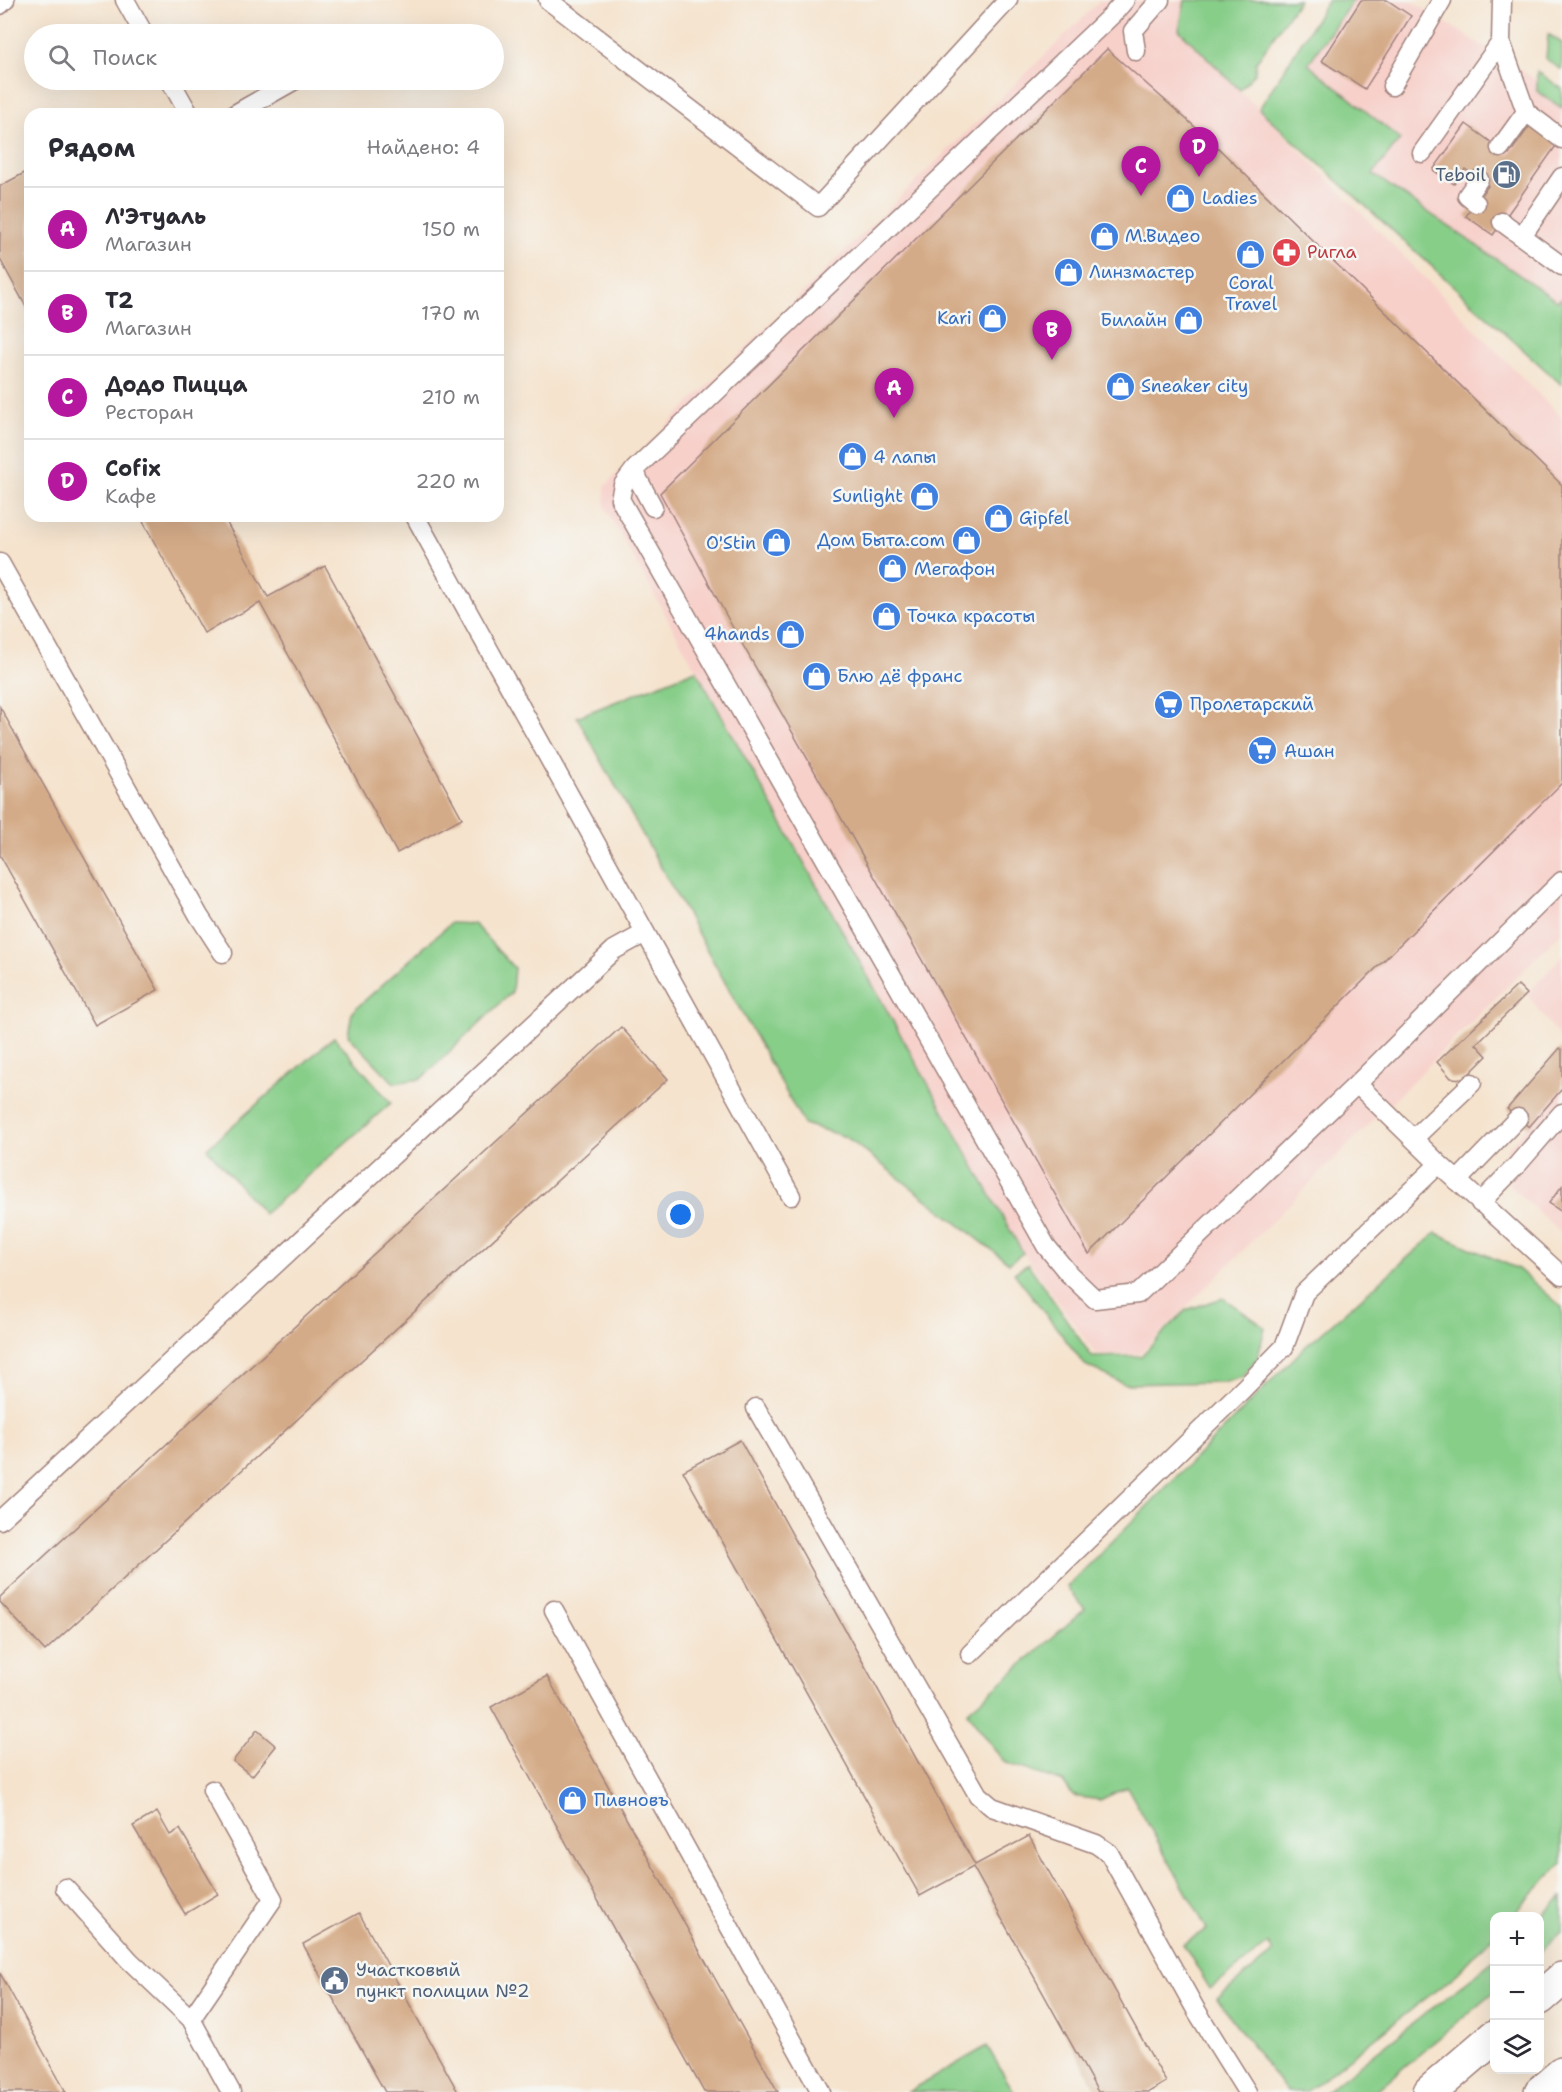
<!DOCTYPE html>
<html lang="ru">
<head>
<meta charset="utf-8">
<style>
	body { margin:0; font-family:"Shantell Sans",sans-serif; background:#f2f2f3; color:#2b2b33 }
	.controls { position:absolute; right:18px; bottom:18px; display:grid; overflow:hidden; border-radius:12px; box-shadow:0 6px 24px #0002 }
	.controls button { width:54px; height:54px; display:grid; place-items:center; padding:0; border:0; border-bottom:2px solid #e1e1e2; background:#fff; color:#2b2b33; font:30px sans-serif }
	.you { position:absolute; left:681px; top:1215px; width:21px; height:21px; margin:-15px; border:4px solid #fff; border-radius:50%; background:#1a73e8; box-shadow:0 0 0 9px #1a73e833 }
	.badge { display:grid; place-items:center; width:39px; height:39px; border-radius:50%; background:#b5179e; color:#fff; font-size:20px; font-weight:700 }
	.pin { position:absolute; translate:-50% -50px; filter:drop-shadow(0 2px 3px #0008) }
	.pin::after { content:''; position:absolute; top:32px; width:21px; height:18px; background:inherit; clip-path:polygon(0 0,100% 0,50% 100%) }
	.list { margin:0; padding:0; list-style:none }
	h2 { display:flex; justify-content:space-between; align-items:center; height:78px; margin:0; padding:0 24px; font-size:26px }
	h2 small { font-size:20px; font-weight:400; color:#7c7c81 }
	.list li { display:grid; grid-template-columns:39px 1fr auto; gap:18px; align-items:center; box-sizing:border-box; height:84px; padding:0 24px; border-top:2px solid #e1e1e2 }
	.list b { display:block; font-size:22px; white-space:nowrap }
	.list p { margin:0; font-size:20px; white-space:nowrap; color:#7c7c81 }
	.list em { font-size:20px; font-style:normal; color:#7c7c81 }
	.icon { flex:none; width:33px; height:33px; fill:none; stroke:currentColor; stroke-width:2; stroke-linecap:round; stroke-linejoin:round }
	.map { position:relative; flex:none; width:1562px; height:2092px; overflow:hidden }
	.search { position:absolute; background:#fff; box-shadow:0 6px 24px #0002; left:24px; top:24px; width:480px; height:66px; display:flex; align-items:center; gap:15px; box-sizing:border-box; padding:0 21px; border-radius:33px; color:#7c7c81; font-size:22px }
	.panel { position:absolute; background:#fff; box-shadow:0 6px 24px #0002; left:24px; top:108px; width:480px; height:414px; border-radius:18px }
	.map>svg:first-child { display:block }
</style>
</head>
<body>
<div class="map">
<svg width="1562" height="2092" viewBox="0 0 1562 2092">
	<rect width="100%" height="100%" fill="#f6f6f2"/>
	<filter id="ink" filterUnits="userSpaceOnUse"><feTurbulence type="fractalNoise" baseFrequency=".0167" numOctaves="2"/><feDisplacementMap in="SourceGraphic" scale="12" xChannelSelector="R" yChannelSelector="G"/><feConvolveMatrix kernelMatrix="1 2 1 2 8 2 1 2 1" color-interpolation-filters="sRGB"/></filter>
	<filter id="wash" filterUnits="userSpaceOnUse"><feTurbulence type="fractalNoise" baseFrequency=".008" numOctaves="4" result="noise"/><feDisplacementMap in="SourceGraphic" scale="24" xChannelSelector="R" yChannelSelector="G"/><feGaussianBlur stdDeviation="1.35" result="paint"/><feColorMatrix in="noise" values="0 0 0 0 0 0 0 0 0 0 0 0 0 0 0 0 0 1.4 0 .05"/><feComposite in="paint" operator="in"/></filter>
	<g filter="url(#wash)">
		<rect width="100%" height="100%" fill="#f5e3cd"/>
		<!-- built -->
		<path fill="#f7d0ca" d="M1101 0 1184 1 1179 31 1259 109 1562 418V932L1139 1354H1096L1023 1253 605 507V486Z
			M1353 0H1410L1562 96V300L1558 301 1373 174 1308 64Z
			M1562 956V1041L1527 994Z
			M1562 1088V1234L1510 1186 1507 1149Z"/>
		<!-- green -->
		<path fill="#87ce89" stroke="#68765a" stroke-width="1.5" d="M1185 0H1299L1256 62 1255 73 1240 90 1179 30Z
			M1328 0H1353L1308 64 1400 139 1373 174 1557 301 1562 298V385L1259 109Z
			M1548 34 1562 43V70L1546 59Z
			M1537 71 1562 89V108L1537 91Z
			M696 670 1023 1253 1009 1263 846 1137 804 1124 577 717Z
			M451 923 474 924 514 968 512 992 421 1079 394 1083 348 1035 352 1012Z
			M334 1037 391 1103 264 1214 207 1148Z
			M1436 1233 1518 1269 1562 1307V1863L1512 1916H1494V1935L1457 1974 1306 2092H1287L1217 1999 1273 1952 1268 1944 1210 1989 1183 1944 1207 1929 1127 1787 1100 1800 1073 1796 1063 1782 1004 1762 967 1712 1085 1609 1067 1587 1306 1346Z
			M1028 1264 1092 1357 1141 1356 1186 1310 1223 1298 1265 1327 1258 1357 1243 1377 1226 1382 1124 1384 1085 1365 1014 1273Z
			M1562 1897V1932L1540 1952V1918Z
			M1494 1960V1992L1374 2092H1325Z
			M987 2046 1014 2092H908Z"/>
		<g id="blocks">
			<!-- building -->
			<path fill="#d4ab88" d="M1361 0H1387L1411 16 1365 89 1322 61Z
				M1107 49 1212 142 1562 485V783L1089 1254 732 626 660 493Z
				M1466 124 1509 155 1531 124 1558 143 1493 235 1466 216 1488 186 1465 169 1454 184 1433 170Z
				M30 170V314L0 259V186Z
				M140 516H223L268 597 325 566 462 818 397 853 260 603 204 633Z
				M0 707 158 990 95 1025 0 855Z
				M1518 985 1527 994 1476 1044 1487 1056 1464 1079 1451 1078 1437 1062Z
				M621 1027 668 1079 45 1651 0 1602V1597Z
				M1560 1048 1562 1050V1089L1529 1127 1507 1109Z
				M1562 1186V1212L1549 1203Z
				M740 1440 975 1865 1029 1836 1166 2082 1149 2092H1098L973 1867 920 1896 683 1471Z
				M547 1676 713 1975 778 2092H704L491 1707Z
				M257 1730 276 1746 252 1776 233 1761Z
				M157 1812 170 1835 180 1829 218 1894 185 1914 133 1826Z
				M359 1913 458 2092H385L303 1944Z
				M0 1973 43 2051 66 2092H0Z"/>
		</g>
	</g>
	<g filter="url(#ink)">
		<use href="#blocks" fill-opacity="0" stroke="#a0817c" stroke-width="1.5"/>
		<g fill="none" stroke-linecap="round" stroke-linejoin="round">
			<defs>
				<path id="service" d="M125 0 144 34
					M548 0 818 207 1008 0
					M1502 0 1501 42 1526 112 1562 139
					M0 5 5 0
					M1136 51 1133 31 1160 0
					M170 80 189 114
					M1392 86 1442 0
					M235 114 295 80
					M1500 148 1526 112
					M1422 153 1501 42
					M1476 203 1467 196 1479 179
					M1502 222 1562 266
					M1522 236 1562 177
					M635 469 623 485 620 499 1046 1246 1069 1274 1095 1299 1138 1294 1357 1084 1562 881
					M653 507 638 479 635 469 1113 14 1125 0
					M415 516 791 1196
					M0 563 199 916 223 953
					M1357 1084 1439 1164
					M1414 1138 1472 1083
					M1457 1181 1518 1118
					M1480 1203 1518 1164 1562 1113
					M756 1408 978 1795 992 1807 1096 1844 1109 1853 1196 2010 1247 2092
					M0 1520 614 950 645 933
					M554 1610 821 2092
					M970 1654 1243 1389 1284 1347 1304 1293 1439 1164 1562 1276
					M65 1888 129 1960 191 2019 231 2092
					M191 2019 273 1899 212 1790"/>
				<path id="primary" d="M1540 1998 1562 1979
					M1430 2092 1494 2037
					M1541 2092 1562 2074"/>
			</defs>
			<!-- service casing -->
			<use href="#service" stroke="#a0817c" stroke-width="21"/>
			<!-- primary casing -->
			<use href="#primary" stroke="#a0817c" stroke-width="36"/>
			<!-- service -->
			<use href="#service" stroke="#fff" stroke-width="18"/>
			<!-- primary -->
			<use href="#primary" stroke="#fff" stroke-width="33"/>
		</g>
	</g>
	<!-- icons -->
	<defs>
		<symbol id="fuel-disc" viewBox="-11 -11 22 22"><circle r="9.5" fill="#5c6f8a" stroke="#f6f6f2"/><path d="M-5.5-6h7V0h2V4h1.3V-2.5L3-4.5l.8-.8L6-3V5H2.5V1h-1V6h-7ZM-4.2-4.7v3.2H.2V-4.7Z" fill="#fff"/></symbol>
		<symbol id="shop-disc" viewBox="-11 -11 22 22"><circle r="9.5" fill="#3f7fe0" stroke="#f6f6f2"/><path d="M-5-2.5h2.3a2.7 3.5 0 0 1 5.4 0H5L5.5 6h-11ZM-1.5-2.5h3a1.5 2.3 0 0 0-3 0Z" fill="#fff"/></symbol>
		<symbol id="pharmacy-disc" viewBox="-11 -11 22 22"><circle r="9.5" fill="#e0444e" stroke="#f6f6f2"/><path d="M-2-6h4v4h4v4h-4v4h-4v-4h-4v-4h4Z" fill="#fff"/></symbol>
		<symbol id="supermarket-disc" viewBox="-11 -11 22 22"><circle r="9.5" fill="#3f7fe0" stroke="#f6f6f2"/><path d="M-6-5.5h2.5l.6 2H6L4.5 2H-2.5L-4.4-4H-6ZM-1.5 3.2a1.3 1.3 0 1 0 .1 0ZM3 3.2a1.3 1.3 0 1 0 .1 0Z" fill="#fff"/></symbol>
		<symbol id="civic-disc" viewBox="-11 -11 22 22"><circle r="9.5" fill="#5c6f8a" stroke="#f6f6f2"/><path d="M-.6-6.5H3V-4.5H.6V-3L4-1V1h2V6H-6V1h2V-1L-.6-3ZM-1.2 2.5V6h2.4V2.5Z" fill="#fff"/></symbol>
	</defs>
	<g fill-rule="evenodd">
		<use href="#fuel-disc" x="1490" y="158" width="33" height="33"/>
		<use href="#shop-disc" x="1164" y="182" width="33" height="33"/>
		<use href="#shop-disc" x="1088" y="220" width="33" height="33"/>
		<use href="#pharmacy-disc" x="1270" y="236" width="33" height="33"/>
		<use href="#shop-disc" x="1234" y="238" width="33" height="33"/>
		<use href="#shop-disc" x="1052" y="256" width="33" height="33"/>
		<use href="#shop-disc" x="976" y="302" width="33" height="33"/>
		<use href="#shop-disc" x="1172" y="304" width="33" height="33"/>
		<use href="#shop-disc" x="1104" y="370" width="33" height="33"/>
		<use href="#shop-disc" x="836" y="440" width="33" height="33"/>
		<use href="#shop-disc" x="908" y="480" width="33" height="33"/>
		<use href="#shop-disc" x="982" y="502" width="33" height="33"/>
		<use href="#shop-disc" x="950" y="524" width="33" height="33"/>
		<use href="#shop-disc" x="760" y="526" width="33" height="33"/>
		<use href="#shop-disc" x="876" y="552" width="33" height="33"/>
		<use href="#shop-disc" x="870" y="600" width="33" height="33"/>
		<use href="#shop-disc" x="774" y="618" width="33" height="33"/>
		<use href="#shop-disc" x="800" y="660" width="33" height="33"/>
		<use href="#supermarket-disc" x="1152" y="688" width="33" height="33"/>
		<use href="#supermarket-disc" x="1246" y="734" width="33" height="33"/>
		<use href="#shop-disc" x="556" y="1784" width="33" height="33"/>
		<use href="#civic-disc" x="318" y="1964" width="33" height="33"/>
	</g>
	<g text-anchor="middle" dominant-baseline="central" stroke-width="5" stroke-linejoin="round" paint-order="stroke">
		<!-- service labels -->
		<g font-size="18" fill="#4e5e75" stroke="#f6f6f2" text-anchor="end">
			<text x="1486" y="175">Teboil</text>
			<text x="356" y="1970" text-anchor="start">Участковый<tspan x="356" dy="21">пункт полиции №2</tspan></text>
		</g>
		<!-- shop labels -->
		<g font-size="18" fill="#366cbe" stroke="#f6f6f2" text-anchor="start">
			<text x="1202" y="198">Ladies</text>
			<text x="1125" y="236">М.Видео</text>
			<text x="1089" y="272">Линзмастер</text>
			<text x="1251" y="283" text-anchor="middle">Coral<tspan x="1251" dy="21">Travel</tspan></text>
			<text x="972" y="318" text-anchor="end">Kari</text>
			<text x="1167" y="320" text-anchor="end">Билайн</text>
			<text x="1141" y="386">Sneaker city</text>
			<text x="873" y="457">4 лапы</text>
			<text x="903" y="496" text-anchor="end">Sunlight</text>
			<text x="1019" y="518">Gipfel</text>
			<text x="945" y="540" text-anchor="end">Дом Быта.com</text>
			<text x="756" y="543" text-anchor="end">O'Stin</text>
			<text x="914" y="569">Мегафон</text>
			<text x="907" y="616">Точка красоты</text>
			<text x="770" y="634" text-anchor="end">4hands</text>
			<text x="837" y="676">Блю дё франс</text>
			<text x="1190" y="704">Пролетарский</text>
			<text x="1284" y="751">Ашан</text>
			<text x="594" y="1800">Пивновъ</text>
		</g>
		<!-- health labels -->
		<g font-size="18" fill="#be3a42" stroke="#f6f6f2" text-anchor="start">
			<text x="1307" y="252">Ригла</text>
		</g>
	</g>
</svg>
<div class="controls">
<button>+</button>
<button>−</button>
<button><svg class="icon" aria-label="layers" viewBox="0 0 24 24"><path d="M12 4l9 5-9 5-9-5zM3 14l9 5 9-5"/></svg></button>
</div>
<div class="you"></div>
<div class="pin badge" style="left:894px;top:418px">A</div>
<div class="pin badge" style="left:1052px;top:360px">B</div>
<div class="pin badge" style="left:1141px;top:196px">C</div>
<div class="pin badge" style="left:1199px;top:177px">D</div>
<div class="search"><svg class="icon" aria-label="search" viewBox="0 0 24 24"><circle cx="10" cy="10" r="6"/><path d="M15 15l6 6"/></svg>Поиск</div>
<section class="panel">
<h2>Рядом<small>Найдено: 4</small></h2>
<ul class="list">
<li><span class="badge">A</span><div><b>Л'Этуаль</b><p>Магазин</p></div><em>150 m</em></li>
<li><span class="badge">B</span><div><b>T2</b><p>Магазин</p></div><em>170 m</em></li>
<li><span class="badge">C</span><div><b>Додо Пицца</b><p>Ресторан</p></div><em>210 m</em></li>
<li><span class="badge">D</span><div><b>Cofix</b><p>Кафе</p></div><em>220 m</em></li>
</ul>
</section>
</div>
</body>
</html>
